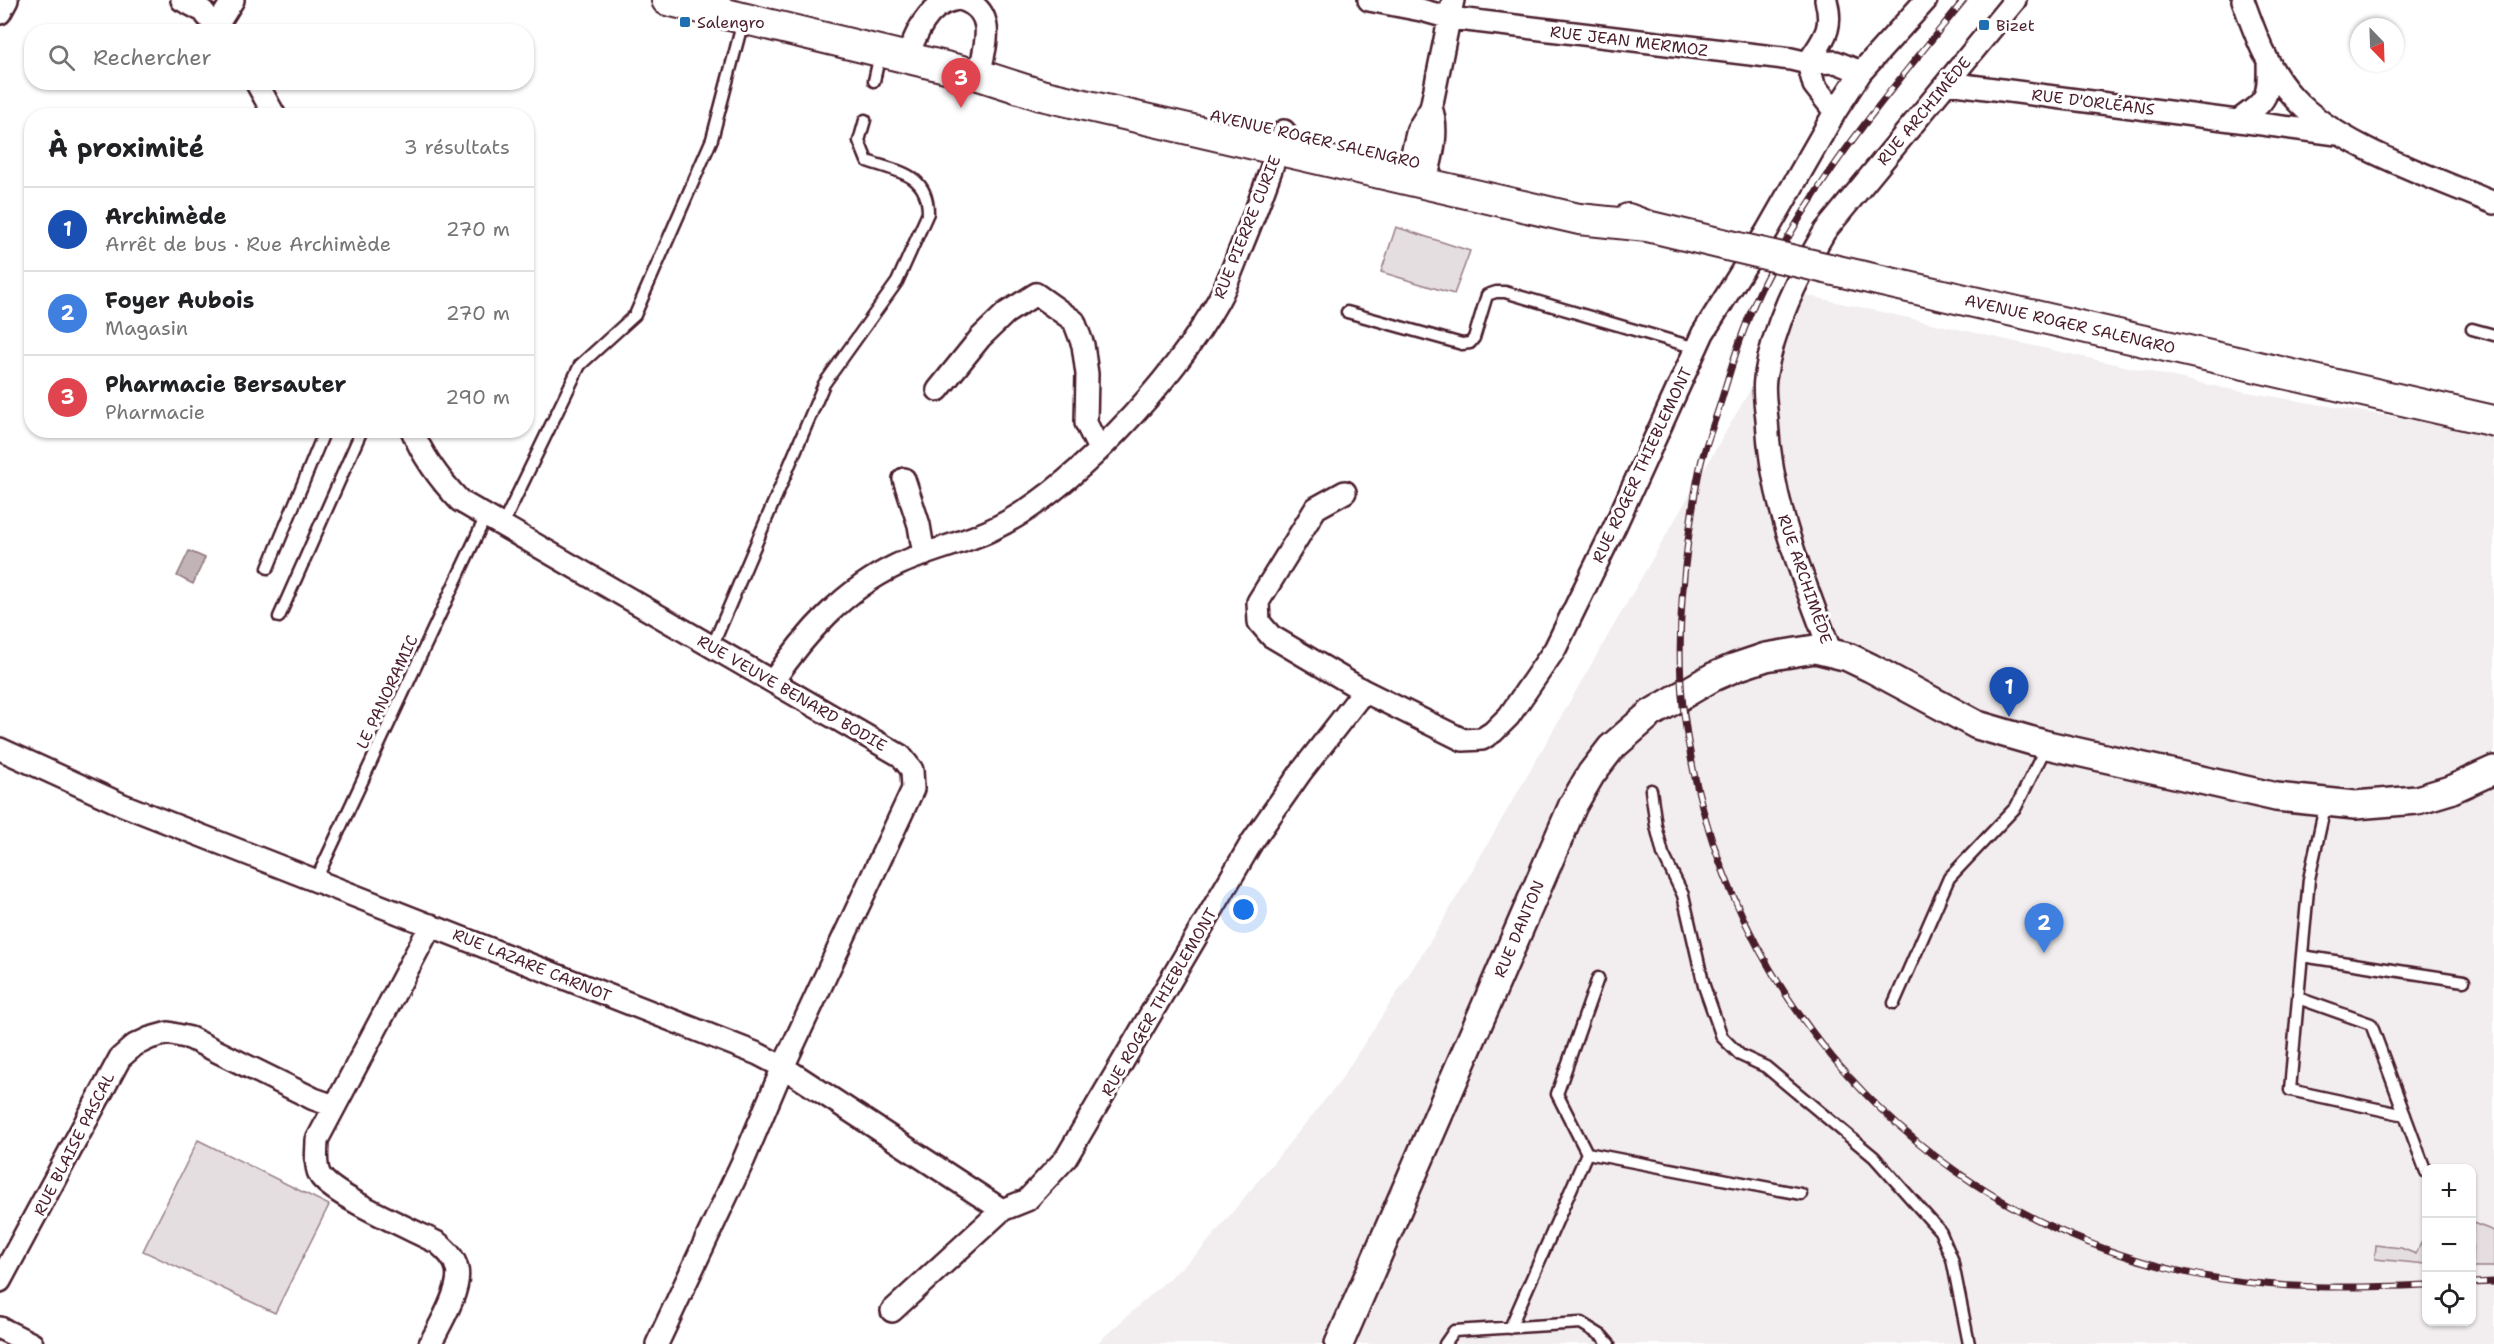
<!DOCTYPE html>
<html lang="fr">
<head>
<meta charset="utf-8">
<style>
	body { margin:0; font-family:"Shantell Sans",sans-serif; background:#f6f6f6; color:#202124 }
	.controls { position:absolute; right:18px; bottom:18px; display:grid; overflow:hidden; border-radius:12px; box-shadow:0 2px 4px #0004 }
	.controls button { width:54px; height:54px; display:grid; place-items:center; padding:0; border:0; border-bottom:2px solid #e0e0e0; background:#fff; color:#202124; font:30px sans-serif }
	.compass { position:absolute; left:2350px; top:18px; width:54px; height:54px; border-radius:50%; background:#fff; box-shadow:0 2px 4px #0004; rotate:157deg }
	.you { position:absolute; left:1244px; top:910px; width:21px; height:21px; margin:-15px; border:4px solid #fff; border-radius:50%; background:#1a73e8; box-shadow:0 0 0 9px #1a73e833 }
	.badge { display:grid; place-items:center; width:39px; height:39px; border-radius:50%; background:#1a73e8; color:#fff; font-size:20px; font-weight:700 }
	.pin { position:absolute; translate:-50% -50px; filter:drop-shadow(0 2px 3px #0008) }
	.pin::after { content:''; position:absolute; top:32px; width:21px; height:18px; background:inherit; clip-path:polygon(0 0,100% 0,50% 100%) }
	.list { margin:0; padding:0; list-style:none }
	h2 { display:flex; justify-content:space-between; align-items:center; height:78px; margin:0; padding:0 24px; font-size:26px }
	h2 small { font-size:20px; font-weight:400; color:#757577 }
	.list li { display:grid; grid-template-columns:39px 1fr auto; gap:18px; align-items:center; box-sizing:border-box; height:84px; padding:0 24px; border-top:2px solid #e0e0e0 }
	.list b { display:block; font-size:22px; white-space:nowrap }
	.list p { margin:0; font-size:20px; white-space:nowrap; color:#757577 }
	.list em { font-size:20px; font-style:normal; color:#757577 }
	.icon { flex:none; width:33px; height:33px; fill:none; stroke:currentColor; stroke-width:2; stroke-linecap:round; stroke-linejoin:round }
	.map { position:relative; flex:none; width:2494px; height:1344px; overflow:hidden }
	.search { position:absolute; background:#fff; box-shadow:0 2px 4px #0004; left:24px; top:24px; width:510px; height:66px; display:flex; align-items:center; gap:15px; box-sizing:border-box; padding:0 21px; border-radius:24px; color:#757577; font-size:22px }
	.panel { position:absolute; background:#fff; box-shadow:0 2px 4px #0004; left:24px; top:108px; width:510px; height:330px; border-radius:24px }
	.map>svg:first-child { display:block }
</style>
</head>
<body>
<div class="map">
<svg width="2494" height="1344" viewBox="0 0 2494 1344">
	<rect width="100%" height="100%" fill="#fff"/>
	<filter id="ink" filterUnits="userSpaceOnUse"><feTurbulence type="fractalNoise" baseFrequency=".0167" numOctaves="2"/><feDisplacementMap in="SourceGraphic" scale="12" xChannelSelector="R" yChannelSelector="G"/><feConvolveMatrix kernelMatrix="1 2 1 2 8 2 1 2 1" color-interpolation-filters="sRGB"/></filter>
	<g filter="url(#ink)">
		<!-- built -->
		<path fill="#f2eeef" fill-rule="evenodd" d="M1805 295 2223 388 2494 434V1344H1096L1202 1249 1338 1084 1440 926ZM2426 1168H2472V1322H2426Z"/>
		<!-- green -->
		<path fill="#e5dee0" stroke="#987e86" stroke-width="1.5" d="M1396 227 1470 251 1454 294 1381 272Z
			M198 1140 329 1205 275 1313 143 1251Z
			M2473 1223 2494 1231V1267H2472Z
			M2424 1237H2426V1264L2375 1259 2376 1245 2401 1248 2416 1254Z"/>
		<!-- water -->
		<path fill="#c1b3b6" stroke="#91787e" stroke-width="1.5" d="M189 551 205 558 193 584 177 576Z"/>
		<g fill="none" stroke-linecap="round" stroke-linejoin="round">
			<defs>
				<path id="service" d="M874 81 880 54
					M1347 312 1462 344 1470 343 1474 338 1487 295 1496 292H1505L1696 348
					M2472 329 2494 335
					M502 526 580 365 635 315 712 139 743 21
					M268 568 325 430
					M279 617 362 430
					M712 647 824 384 897 282 928 213C928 173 898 172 867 161L859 141 865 120
					M1651 790 1656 826 1663 854 1683 895 1704 986 1722 1037 1740 1055 1766 1067 1874 1157 1940 1231 1952 1259 1969 1344
					M2326 802 2309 879 2298 998 2371 1024 2426 1172
					M316 880 486 516
					M2302 956 2464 981
					M2298 998 2290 1090 2405 1115
					M1894 1003 1949 878 2016 807 2041 757 2043 744
					M1587 1153 1557 1094 1598 978
					M1510 1328 1587 1153 1801 1194
					M1445 1344 1454 1331 1581 1323 1602 1336 1609 1344"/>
				<path id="minor" d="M182 0 203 11 220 32
					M963 0C998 12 985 47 979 75
					M1369 0 1421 10 1450 18 1791 59 1808 63 1836 62 1861 72
					M2243 0C2255 34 2268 70 2293 97 2337 146 2433 177 2494 203
					M0 13 7 0
					M216 27 233 0
					M907 57C916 34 927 5 954 0
					M1808 63C1823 39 1834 30 1826 0
					M1808 63 1814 85 1835 112
					M256 82 275 116
					M1948 83 2337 134
					M2239 120C2268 99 2269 98 2268 61
					M1406 179 1418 129 1431 108 1453 0
					M1425 184C1431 160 1440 132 1431 108
					M938 390 980 338 1006 313 1036 294 1074 321 1083 345 1087 374 1086 423 1099 449
					M412 430C423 457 441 481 460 501L901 756 912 770 913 789 783 1067 1002 1210 1027 1200 1066 1158 1252 842 1301 772 1364 691
					M904 479 919 525 924 555
					M1345 492 1316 508 1258 602 1259 622 1271 636 1364 691 1463 740 1482 739 1493 732 1509 716 1555 649 1615 526 1703 333 1767 231 1835 112 1861 72 1926 0
					M1831 653C1802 575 1771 504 1767 420 1766 407 1763 392 1765 379 1773 325 1798 277 1825 231L2015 0
					M773 681C806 633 844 590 897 565 927 551 961 544 991 530 1071 493 1175 378 1218 301 1227 285 1233 267 1240 250 1256 211 1271 172 1284 131
					M0 749 123 805 758 1054 783 1067 744 1159 657 1344
					M0 1281 120 1058 135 1045 150 1038 168 1033 190 1038 314 1099 334 1106
					M892 1311 1002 1210
					M0 1328 32 1344
					M430 1344C439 1326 462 1289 457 1269 455 1258 446 1250 438 1243 411 1229 337 1198 321 1177 314 1167 317 1151 317 1140L431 925"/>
				<path id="tertiary" d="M1339 1344 1573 805 1591 774 1611 748 1650 714 1713 677 1736 667 1766 657 1815 649 1848 657 1871 668 1977 725 2043 744 2276 797 2355 805 2417 800 2450 790 2494 770"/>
				<path id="secondary" d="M667 0 979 75 1041 95 1579 219 1647 226
					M1628 219 1647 226 1735 247
					M1825 268 2494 421"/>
			</defs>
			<!-- service casing -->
			<use href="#service" stroke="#4a1f2b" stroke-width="15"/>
			<!-- minor casing -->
			<use href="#minor" stroke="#4a1f2b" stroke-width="26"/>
			<!-- tertiary casing -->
			<use href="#tertiary" stroke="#4a1f2b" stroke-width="32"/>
			<!-- secondary casing -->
			<use href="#secondary" stroke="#4a1f2b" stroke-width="34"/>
			<!-- service -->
			<use href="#service" stroke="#fff" stroke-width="10"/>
			<!-- minor -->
			<use href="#minor" stroke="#fff" stroke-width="21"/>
			<!-- tertiary -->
			<use href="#tertiary" stroke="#fff" stroke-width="27"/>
			<!-- secondary -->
			<use href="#secondary" stroke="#fff" stroke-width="30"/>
			<defs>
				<path id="rail" d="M1964 0C1894 86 1822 170 1771 269 1749 309 1735 354 1722 398 1716 418 1708 438 1702 459 1695 486 1692 514 1688 541 1681 595 1677 652 1683 706 1713 971 1895 1192 2152 1264 2242 1290 2334 1289 2426 1285
					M2472 1283 2494 1282"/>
			</defs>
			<!-- rail casing -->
			<use href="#rail" stroke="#4a1f2b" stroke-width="7"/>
			<!-- rail -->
			<use href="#rail" stroke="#fff" stroke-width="4.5" stroke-dasharray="14" stroke-linecap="butt"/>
			<defs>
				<path id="secondary-bridge" d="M1735 247 1825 268"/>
			</defs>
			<!-- secondary-bridge casing -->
			<use href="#secondary-bridge" stroke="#4a1f2b" stroke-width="34" stroke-linecap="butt"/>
			<!-- secondary-bridge -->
			<use href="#secondary-bridge" stroke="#fff" stroke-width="30"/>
		</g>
	</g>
	<!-- markers -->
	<g fill="#1f6fb2" stroke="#fff" stroke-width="2">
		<rect x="679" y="16" width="12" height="12" rx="3"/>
		<rect x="1978" y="19" width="12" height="12" rx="3"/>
	</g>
	<g text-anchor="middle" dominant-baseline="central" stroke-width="6" stroke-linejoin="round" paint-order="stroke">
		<!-- poi labels -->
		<g font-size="16" fill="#4a1f2b" stroke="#fff" text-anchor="start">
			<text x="697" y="22">Salengro</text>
			<text x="1996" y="25">Bizet</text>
		</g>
		<!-- street labels -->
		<g font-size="16" fill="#4a1f2b" stroke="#fff">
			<text transform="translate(1629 41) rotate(7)">RUE JEAN MERMOZ</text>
			<text transform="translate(2093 102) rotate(7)">RUE D'ORLÉANS</text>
			<text transform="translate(1924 111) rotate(-50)">RUE ARCHIMÈDE</text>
			<text transform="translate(1315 139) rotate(13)">AVENUE ROGER SALENGRO</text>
			<text transform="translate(1247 227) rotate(-68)">RUE PIERRE CURIE</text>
			<text transform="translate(2070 324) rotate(13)">AVENUE ROGER SALENGRO</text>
			<text transform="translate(1642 465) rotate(-65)">RUE ROGER THIEBLEMONT</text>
			<text transform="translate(1805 579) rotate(71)">RUE ARCHIMÈDE</text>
			<text transform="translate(387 692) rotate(-65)">LE PANORAMIC</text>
			<text transform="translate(792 693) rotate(30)">RUE VEUVE BENARD BODIE</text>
			<text transform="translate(1519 929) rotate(-67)">RUE DANTON</text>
			<text transform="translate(532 965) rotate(22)">RUE LAZARE CARNOT</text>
			<text transform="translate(1159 1002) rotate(-60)">RUE ROGER THIEBLEMONT</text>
			<text transform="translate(74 1144) rotate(-63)">RUE BLAISE PASCAL</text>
		</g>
	</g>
</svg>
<div class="controls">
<button>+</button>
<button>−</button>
<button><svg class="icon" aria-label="locate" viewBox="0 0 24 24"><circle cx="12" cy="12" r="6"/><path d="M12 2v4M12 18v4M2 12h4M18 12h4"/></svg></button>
</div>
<svg class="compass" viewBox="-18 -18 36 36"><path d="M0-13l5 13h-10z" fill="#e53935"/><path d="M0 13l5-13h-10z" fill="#757577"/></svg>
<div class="you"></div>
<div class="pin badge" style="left:2009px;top:717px;background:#1a4fb4">1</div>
<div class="pin badge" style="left:2044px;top:953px;background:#3f7fe0">2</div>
<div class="pin badge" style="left:961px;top:108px;background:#e0444e">3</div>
<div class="search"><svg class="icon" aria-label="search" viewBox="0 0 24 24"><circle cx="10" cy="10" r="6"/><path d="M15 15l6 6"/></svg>Rechercher</div>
<section class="panel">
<h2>À proximité<small>3 résultats</small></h2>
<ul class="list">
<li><span class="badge" style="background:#1a4fb4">1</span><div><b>Archimède</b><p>Arrêt de bus · Rue Archimède</p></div><em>270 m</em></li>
<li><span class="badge" style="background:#3f7fe0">2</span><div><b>Foyer Aubois</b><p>Magasin</p></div><em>270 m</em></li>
<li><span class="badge" style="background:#e0444e">3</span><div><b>Pharmacie Bersauter</b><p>Pharmacie</p></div><em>290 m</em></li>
</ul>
</section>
</div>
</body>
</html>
